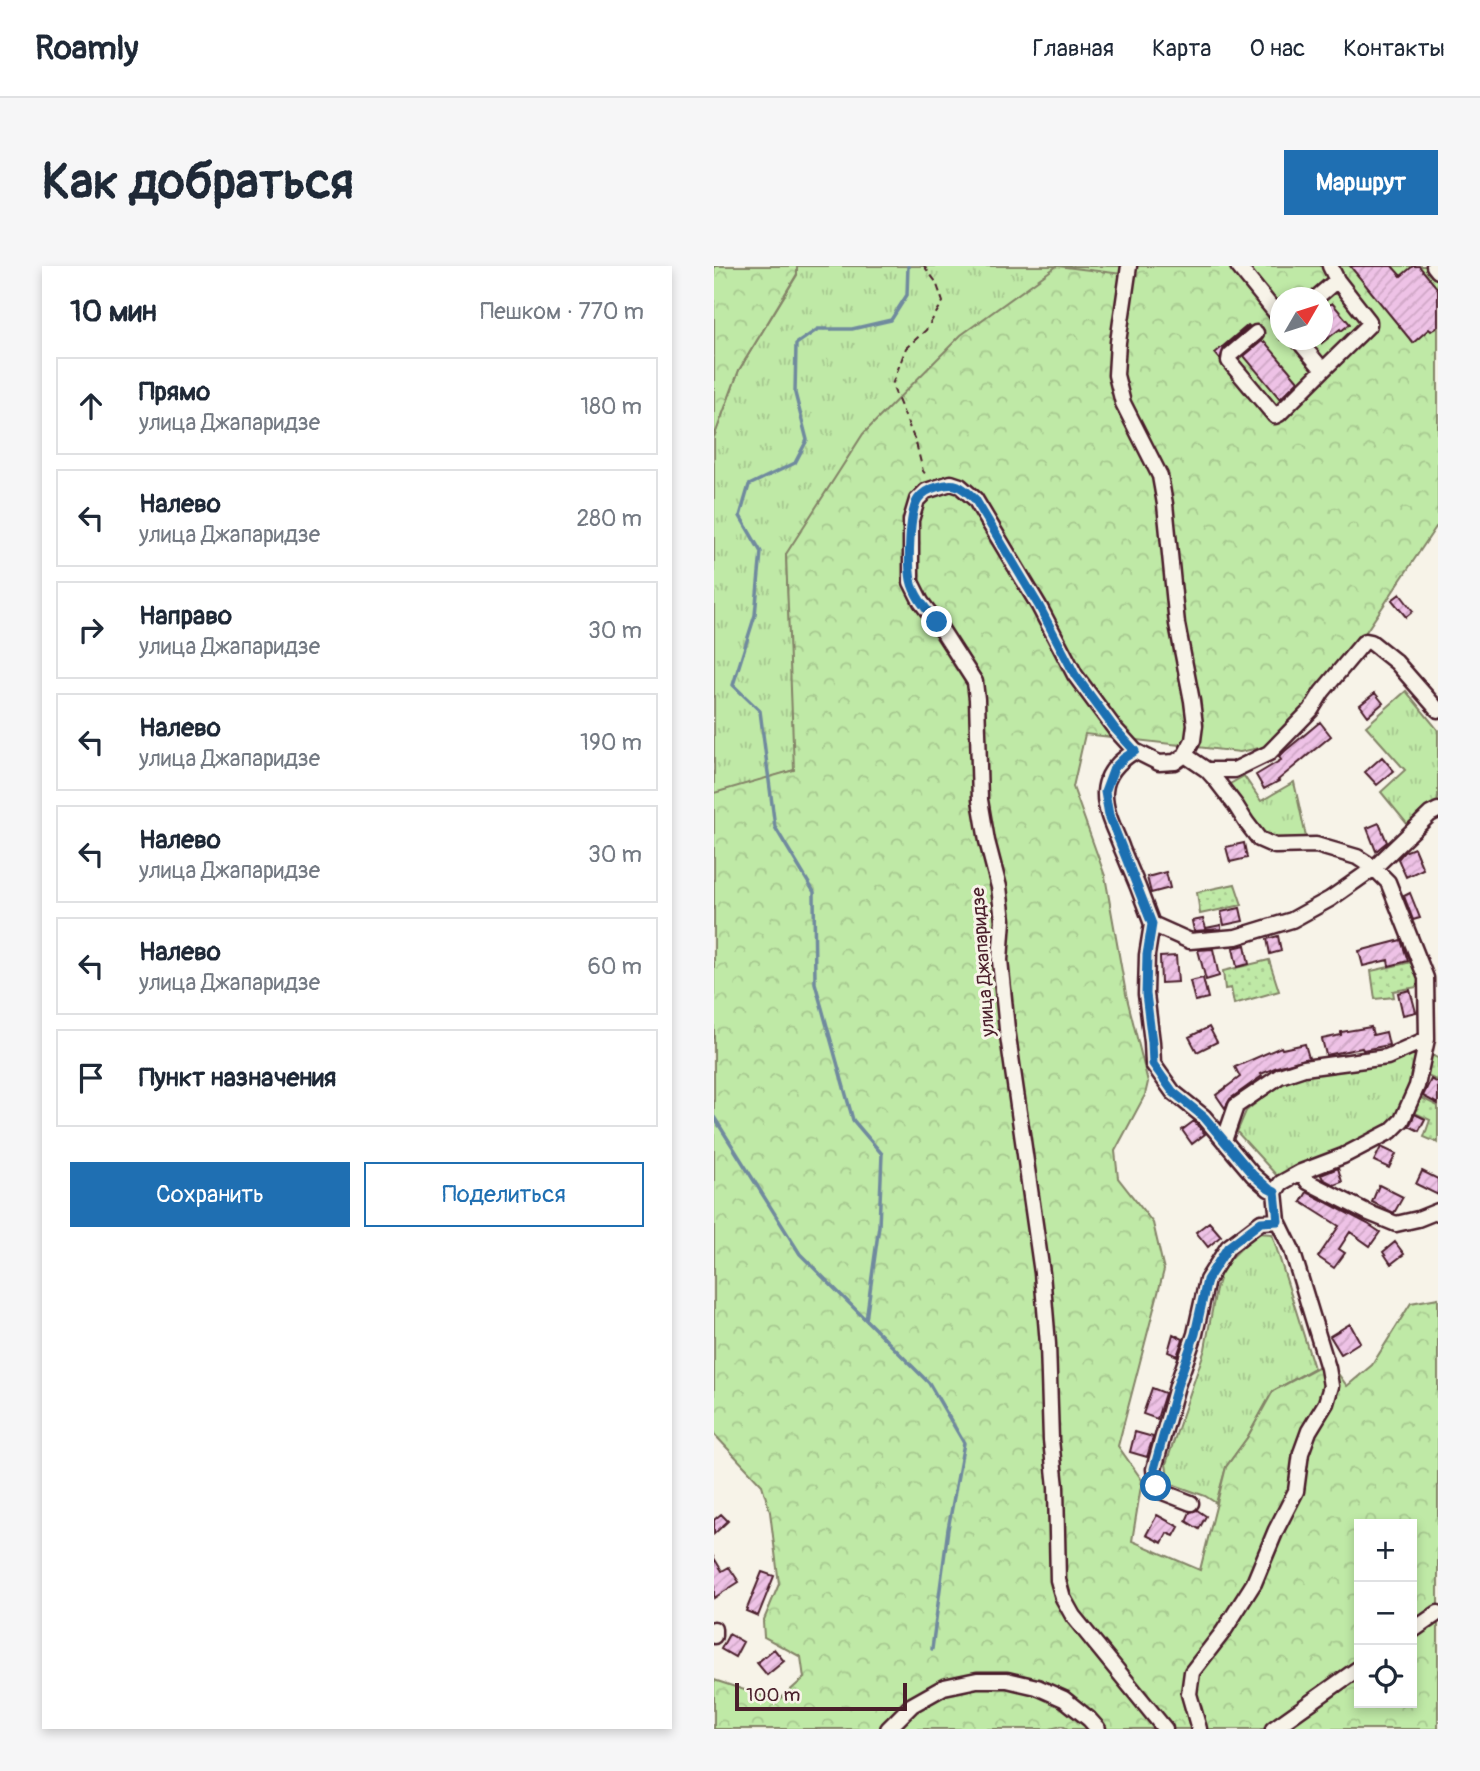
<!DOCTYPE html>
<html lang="ru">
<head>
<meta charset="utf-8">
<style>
	body { margin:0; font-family:Pangolin,sans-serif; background:#f6f6f7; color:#1f2937 }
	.controls { position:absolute; right:21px; bottom:21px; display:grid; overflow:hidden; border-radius:0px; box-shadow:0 4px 10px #0003 }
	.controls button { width:63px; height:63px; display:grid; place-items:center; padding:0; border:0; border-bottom:2px solid #e0e1e3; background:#fff; color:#1f2937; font:35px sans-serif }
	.compass { position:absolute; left:556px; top:21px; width:63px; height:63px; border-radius:50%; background:#fff; box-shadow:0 4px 10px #0003; rotate:51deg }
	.scale { position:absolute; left:21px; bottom:18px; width:172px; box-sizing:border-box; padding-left:7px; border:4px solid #4a1f2b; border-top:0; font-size:19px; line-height:24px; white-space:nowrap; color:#4a1f2b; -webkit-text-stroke:5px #f7f3e8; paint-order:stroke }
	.stop { position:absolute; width:21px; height:21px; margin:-16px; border:5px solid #1f6fb2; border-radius:50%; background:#fff }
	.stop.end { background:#1f6fb2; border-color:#fff; box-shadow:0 2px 7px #0008 }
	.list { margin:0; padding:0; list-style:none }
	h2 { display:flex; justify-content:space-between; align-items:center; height:91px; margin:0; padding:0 28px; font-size:30px }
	h2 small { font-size:23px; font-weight:400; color:#747a83 }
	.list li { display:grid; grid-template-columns:46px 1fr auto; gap:21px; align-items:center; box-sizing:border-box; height:98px; margin:0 14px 14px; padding:0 14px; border:2px solid #e0e1e3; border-radius:0px }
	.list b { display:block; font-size:26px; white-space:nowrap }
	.list p { margin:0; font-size:23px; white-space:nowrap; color:#747a83 }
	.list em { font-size:23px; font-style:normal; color:#747a83 }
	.actions { display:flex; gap:14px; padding:21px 28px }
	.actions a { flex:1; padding:16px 0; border:2px solid #1f6fb2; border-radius:0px; text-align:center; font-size:24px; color:#1f6fb2 }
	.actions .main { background:#1f6fb2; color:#fff }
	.icon { flex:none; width:38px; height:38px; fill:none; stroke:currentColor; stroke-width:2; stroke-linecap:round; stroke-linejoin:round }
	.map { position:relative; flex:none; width:724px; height:1463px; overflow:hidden; border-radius:0px }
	header { display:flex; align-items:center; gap:42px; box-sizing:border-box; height:98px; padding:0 35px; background:#fff; border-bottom:2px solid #e0e1e3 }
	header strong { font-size:33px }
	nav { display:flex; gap:38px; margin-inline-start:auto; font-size:24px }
	.intro { display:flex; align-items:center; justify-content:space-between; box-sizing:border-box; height:168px; padding:0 42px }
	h1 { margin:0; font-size:49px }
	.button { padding:18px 32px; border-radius:0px; background:#1f6fb2; color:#fff; font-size:24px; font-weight:700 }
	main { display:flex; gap:42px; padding:0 42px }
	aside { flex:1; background:#fff; border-radius:0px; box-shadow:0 4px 10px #0003 }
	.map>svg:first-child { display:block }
</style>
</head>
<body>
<header>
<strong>Roamly</strong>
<nav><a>Главная</a><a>Карта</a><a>О нас</a><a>Контакты</a></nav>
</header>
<div class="intro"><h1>Как добраться</h1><a class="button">Маршрут</a></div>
<main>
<aside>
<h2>10 мин<small>Пешком · 770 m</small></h2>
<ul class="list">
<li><svg class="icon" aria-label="ahead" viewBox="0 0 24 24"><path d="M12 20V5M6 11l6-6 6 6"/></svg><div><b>Прямо</b><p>улица Джапаридзе</p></div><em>180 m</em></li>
<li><svg class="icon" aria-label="left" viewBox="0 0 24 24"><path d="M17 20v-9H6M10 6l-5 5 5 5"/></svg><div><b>Налево</b><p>улица Джапаридзе</p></div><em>280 m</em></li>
<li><svg class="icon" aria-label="right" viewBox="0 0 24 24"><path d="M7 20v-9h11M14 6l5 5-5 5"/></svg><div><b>Направо</b><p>улица Джапаридзе</p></div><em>30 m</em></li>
<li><svg class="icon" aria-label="left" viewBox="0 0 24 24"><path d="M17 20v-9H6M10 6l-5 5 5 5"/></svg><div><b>Налево</b><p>улица Джапаридзе</p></div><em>190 m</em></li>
<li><svg class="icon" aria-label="left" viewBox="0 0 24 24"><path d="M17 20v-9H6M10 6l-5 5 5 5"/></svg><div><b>Налево</b><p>улица Джапаридзе</p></div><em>30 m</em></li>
<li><svg class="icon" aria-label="left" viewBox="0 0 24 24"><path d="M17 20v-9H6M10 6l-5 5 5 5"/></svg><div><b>Налево</b><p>улица Джапаридзе</p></div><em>60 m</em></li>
<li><svg class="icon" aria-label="arrive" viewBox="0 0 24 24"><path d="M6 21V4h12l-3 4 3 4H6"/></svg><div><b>Пункт назначения</b></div></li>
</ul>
<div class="actions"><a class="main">Сохранить</a><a>Поделиться</a></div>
</aside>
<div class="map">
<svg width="724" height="1463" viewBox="0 0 724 1463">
	<defs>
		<pattern id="grass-tufts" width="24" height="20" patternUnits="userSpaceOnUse" patternTransform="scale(1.75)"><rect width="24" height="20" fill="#bfe9a6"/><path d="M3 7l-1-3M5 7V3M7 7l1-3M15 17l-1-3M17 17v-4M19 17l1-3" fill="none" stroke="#a6c78f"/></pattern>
		<pattern id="forest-crowns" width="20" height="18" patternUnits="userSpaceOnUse" patternTransform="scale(1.75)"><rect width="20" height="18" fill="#bfe9a6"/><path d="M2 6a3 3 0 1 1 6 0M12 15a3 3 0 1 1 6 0" fill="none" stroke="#a6c78f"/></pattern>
		<pattern id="garden-dots" width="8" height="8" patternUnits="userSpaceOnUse" patternTransform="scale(1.75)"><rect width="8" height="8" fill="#bfe9a6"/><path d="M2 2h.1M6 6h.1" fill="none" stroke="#a6c78f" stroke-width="1.8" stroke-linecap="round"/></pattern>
		<pattern id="building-hatch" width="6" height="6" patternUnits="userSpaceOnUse" patternTransform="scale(1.75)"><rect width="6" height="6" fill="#eec2e6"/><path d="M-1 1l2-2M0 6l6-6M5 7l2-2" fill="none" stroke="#cea6c5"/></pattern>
	</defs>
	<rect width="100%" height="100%" fill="#f7f3e8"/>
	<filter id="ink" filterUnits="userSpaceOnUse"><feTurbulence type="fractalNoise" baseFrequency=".0143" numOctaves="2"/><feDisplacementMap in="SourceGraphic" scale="14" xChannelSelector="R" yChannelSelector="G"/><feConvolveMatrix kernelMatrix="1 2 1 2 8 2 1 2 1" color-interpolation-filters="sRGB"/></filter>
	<g filter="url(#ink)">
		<!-- grass -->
		<path fill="url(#grass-tufts)" stroke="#848468" stroke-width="2" d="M83 0H410L408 8 72 288 81 504 0 528V171L25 104 83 9Z
			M692 425 724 464V536L694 559 667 526 691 504 652 460Z
			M530 510 547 535 580 516 592 571 564 575 546 563 514 519Z
			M706 783 696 821 682 855 627 885 564 911 523 866 532 845 568 816 601 808 675 797Z
			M543 967 558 968 600 1102 559 1125 533 1172 512 1201 502 1237 491 1230 455 1217 452 1198 491 1083 502 1023 509 1000Z"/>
		<!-- forest -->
		<path fill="url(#forest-crowns)" stroke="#848468" stroke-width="2" fill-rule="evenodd" d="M0 0H83V8L25 104 0 171Z
			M343 0 408 8 410 0H724V262L722 261 613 424 550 481 526 486 371 468 359 521 391 610 412 728 434 816 431 829 401 885 404 912 439 957 450 1004 404 1180 428 1214 418 1275 486 1304 512 1201 533 1172 559 1125 615 1095 633 1120 658 1099 697 1037 724 1032V1463H354L348 1460 336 1463H0V1414L64 1435 90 1412 87 1391 50 1371 49 1356 65 1318 56 1246 48 1219 0 1168V527L80 504 72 288 149 168 247 69ZM566 32H608V74H566ZM645 1258H698V1437H645Z"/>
		<!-- garden -->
		<path fill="url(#garden-dots)" stroke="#848468" stroke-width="2" d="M521 618 528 639 486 648 483 626Z
			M555 694 565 725 520 738 517 722 511 723 509 705Z
			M702 695 709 720 679 725 680 731 661 733 657 705Z
			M713 787 724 792V815L709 808Z
			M702 829 724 840V877L710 871 716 854 695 844Z"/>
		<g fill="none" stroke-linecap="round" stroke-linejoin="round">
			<!-- stream -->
			<path stroke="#708a9e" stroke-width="3.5" d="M0 851 86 988 215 1117 250 1177 234 1263 218 1383
				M152 1054 165 960 168 888 139 854 101 717 100 626 61 561 46 445 19 419 41 349 47 286 26 250 35 219 81 197 93 174 81 127 82 78 104 63H138L177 54 193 29 194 0"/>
		</g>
		<!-- building -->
		<path fill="url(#building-hatch)" stroke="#4a1f2b" stroke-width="2" d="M636 0H678L687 10 699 0H705L724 23V60L717 65 715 63 699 77Z
			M618 37 636 58 627 65 626 63 608 77V45Z
			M534 59 535 60 510 82 506 93 501 87Z
			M548 75 550 77 551 76 584 115 566 133 530 90Z
			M686 328 699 345 692 351 678 334Z
			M661 427 669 437 654 450 646 439Z
			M606 456 617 470 564 514 565 515 550 523 542 509 567 494 565 491 571 485Z
			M668 491 680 505 663 519 651 506Z
			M665 557 673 576 662 585 653 562Z
			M530 577 533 592 516 596 512 581Z
			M700 582 709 603 692 611 684 593 690 586Z
			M452 606 456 622 437 627 433 611Z
			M696 627 706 652 699 654 690 630Z
			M526 642 529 655 510 659 507 646Z
			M489 653 492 662 507 659V663L480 665 478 655Z
			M564 670 567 685 556 688 553 673Z
			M687 674 694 695 675 700 674 694 649 700 645 685Z
			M531 679 535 698 523 701 519 682Z
			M499 683 505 710 492 714 484 684Z
			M462 690 464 716 447 717 446 691Z
			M489 712 494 732 481 735 476 715Z
			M696 724 702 746 689 749 684 727Z
			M495 761 503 776 483 786 475 771Z
			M657 761 659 769 672 766 675 779 649 784 648 782 612 789 608 773 627 769V766Z
			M591 778 595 792 563 801 547 808 548 810 516 833 511 842 502 829 526 811 521 801 567 781 568 783Z
			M717 813 724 817V838L709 830Z
			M701 848 711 853 705 865 695 860Z
			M480 855 491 868 478 878 468 864Z
			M667 881 682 888 675 902 660 895Z
			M624 902 628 916 620 919 609 913 607 909Z
			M708 905 724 913V929L702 918Z
			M665 919 689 931 680 947 658 936Z
			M593 926 654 958 666 966 656 980 636 966 625 983 631 987 620 1002 604 991 625 960 587 936Z
			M495 956 507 970 494 981 482 966Z
			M681 976 690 988 677 998 669 986Z
			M636 1058 646 1076 627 1088 616 1070Z
			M459 1068 469 1073 463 1090 454 1086Z
			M438 1122 451 1127 443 1153 429 1148Z
			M421 1166 439 1171 433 1191 416 1186Z
			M483 1244 492 1250 485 1263 472 1255 476 1246Z
			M7 1248 14 1255 0 1268V1254Z
			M443 1249 465 1261 460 1270 453 1267 448 1277 432 1269Z
			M0 1292 8 1305 15 1301 25 1316 0 1332Z
			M48 1306 60 1310 44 1350 32 1345Z
			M15 1368 29 1376 21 1391 7 1383Z
			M60 1383 70 1395 53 1409 43 1397Z"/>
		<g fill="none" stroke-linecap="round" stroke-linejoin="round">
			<defs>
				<path id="minor" d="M415 0 404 76 402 109 409 137 446 210 451 238 463 358 478 435 481 459 479 474 471 489 461 496 445 497 421 485 401 463 361 409 325 340 261 233 246 220 237 217 212 225 203 234 197 254V316L207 336 223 357 261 416 263 433 266 534 273 575 285 621 289 654 286 694 293 763 328 1007 334 1078 337 1174 342 1221 344 1314 349 1332 359 1350 451 1463
					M524 0 566 52
					M720 0 724 5
					M602 32 623 14
					M542 67 516 89 515 95 561 150 565 148 609 104 584 74
					M609 104 655 59V55L623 14 616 0
					M421 485C406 494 392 507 391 526 390 546 402 566 408 583 419 608 429 633 438 658L476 675 522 671 578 654 616 633 660 602 716 548 724 544
					M471 489 493 504 502 514 522 540 532 556 545 573 561 580 602 579 643 591 660 602 674 616 712 712 713 773 703 820 688 854 677 865 629 890 587 906 594 916 655 947 682 958 704 953 724 945
					M493 504H520L555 487 597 444 608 426 649 377 652 375 657 376 682 396 724 444
					M438 658 433 689 432 728 438 776 439 798 459 826 490 851 539 909 555 923 561 926
					M510 875 522 840 566 810 590 802 673 791 713 773
					M477 1237 446 1225 442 1220 440 1203 463 1120 481 1068 493 1014 514 981 547 956 564 955 561 926 567 917 587 906
					M0 1363V1370
					M698 1365 724 1347
					M174 1463 198 1439 230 1421 263 1414H293L323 1421 350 1433 375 1453 384 1463
					M485 1463 475 1428 478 1406 509 1366 540 1317 562 1264 582 1225 587 1187 595 1165 612 1137 617 1120 614 1102 578 984 564 955
					M559 1463 645 1402"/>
			</defs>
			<!-- minor casing -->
			<use href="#minor" stroke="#4a1f2b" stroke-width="19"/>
			<!-- path -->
			<path stroke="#4a1f2b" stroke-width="2" stroke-dasharray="7 5" stroke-linecap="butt" d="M210 0 222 16 229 36 212 64 192 82 178 119 202 177 209 205 213 210"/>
			<!-- minor -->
			<use href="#minor" stroke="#f7f3e8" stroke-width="14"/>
		</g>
	</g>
	<g fill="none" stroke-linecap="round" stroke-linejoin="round" filter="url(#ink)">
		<!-- route -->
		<path stroke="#1f6fb2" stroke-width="9" d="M223 356C213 344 200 330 197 314 194 298 195 246 204 233 209 226 215 223 223 221 242 215 247 220 261 233L325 340 361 409 401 463 421 485 410 492 400 502 391 526 395 549 438 658 433 689 432 728 438 776 439 798 459 826 490 851 539 909 555 923 561 926 564 955 547 956 514 981 493 1014 481 1068 463 1120 440 1203 442 1220"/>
	</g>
	<g text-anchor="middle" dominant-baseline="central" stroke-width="6" stroke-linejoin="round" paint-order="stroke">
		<!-- street labels -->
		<g font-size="19" fill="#4a1f2b" stroke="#f7f3e8">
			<text transform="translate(269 696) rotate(-94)">улица Джапаридзе</text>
		</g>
	</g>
</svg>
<div class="controls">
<button>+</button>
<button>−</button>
<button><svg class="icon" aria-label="locate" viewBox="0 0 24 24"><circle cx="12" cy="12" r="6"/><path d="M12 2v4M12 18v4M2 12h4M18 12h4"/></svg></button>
</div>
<svg class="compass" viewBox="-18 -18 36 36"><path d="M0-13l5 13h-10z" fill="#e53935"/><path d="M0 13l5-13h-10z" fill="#747a83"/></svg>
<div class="scale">100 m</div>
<div class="stop" style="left:442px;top:1220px"></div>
<div class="stop end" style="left:223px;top:356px"></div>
</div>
</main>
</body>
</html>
